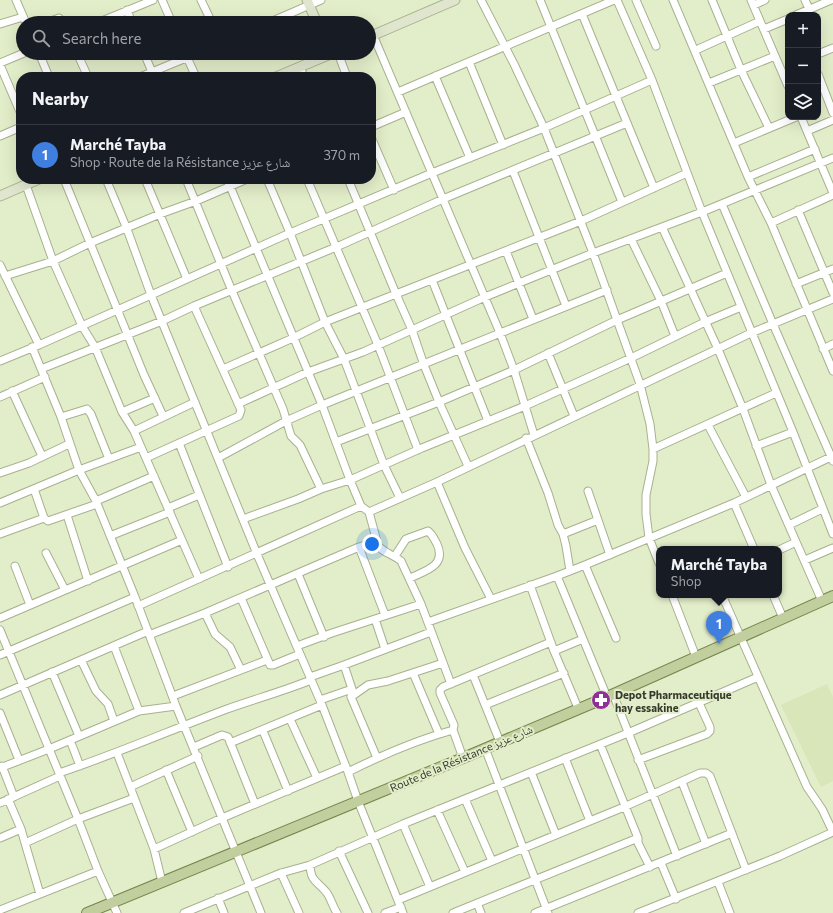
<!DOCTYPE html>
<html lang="en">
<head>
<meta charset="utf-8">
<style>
	body { margin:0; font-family:Commissioner,"Noto Naskh Arabic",sans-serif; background:#20242c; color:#f1f3f6 }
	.controls { position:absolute; right:12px; top:12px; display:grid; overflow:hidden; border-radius:8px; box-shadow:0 4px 16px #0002 }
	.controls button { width:36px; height:36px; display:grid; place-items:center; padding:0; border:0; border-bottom:1px solid #363941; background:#171b24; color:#f1f3f6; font:20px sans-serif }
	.you { position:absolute; left:372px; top:544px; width:14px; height:14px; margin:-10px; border:3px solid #fff; border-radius:50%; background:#1a73e8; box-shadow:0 0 0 6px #1a73e833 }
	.badge { display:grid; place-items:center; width:26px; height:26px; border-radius:50%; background:#7c3aed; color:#fff; font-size:13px; font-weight:700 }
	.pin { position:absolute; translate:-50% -33px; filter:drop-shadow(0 1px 2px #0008) }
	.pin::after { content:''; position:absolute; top:21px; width:14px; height:12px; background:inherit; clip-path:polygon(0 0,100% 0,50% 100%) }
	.popup { position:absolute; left:656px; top:546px; width:126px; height:52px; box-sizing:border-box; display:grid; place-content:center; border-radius:8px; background:#171b24; filter:drop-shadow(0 1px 3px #0005); font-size:13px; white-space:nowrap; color:#9ea1a6 }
	.popup b { font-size:15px; color:#f1f3f6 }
	.popup::after { content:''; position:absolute; left:50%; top:100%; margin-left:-8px; border:8px solid transparent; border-top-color:#171b24 }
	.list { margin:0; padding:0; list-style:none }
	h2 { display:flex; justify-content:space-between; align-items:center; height:52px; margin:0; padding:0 16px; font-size:17px }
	h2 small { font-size:13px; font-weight:400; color:#9ea1a6 }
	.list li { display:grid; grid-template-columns:26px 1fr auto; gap:12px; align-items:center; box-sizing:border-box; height:60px; padding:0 16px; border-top:1px solid #363941 }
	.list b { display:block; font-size:15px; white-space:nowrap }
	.list p { margin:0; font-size:13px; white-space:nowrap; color:#9ea1a6 }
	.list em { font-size:13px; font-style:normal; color:#9ea1a6 }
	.icon { flex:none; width:22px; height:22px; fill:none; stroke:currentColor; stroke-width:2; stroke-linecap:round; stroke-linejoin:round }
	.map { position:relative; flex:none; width:833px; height:913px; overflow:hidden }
	.search { position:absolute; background:#171b24; box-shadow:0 4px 16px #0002; left:16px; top:16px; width:360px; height:44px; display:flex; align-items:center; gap:10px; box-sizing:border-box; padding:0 14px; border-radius:22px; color:#9ea1a6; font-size:15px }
	.panel { position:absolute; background:#171b24; box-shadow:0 4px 16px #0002; left:16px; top:72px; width:360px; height:112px; border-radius:16px }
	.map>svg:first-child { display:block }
</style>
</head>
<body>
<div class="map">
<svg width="833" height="913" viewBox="0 0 833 913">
	<rect width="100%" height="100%" fill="#e2edc9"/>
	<!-- built -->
	<path fill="#d9e6ba" d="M827 684 833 697V781L821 787 781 705Z"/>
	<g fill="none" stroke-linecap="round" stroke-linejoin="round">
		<defs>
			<path id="street" d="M16 0 26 23
				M162 0 172 23
				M201 0 212 23
				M481 0 514 64 544 128 593 253 640 384 650 424 653 449V461L646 495V514L649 538 659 563
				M540 0 622 202
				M617 0 652 80 702 212 793 432 833 534
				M636 0 656 46
				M673 0 748 177 771 223 833 371
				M712 0 741 70 769 128
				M751 0 788 86
				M805 0 809 9
				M754 5 765 0
				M127 10 132 23
				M582 14 654 188
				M796 15 831 0
				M46 23 59 18 64 23
				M97 23 153 0
				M268 23 321 0
				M0 24 23 17
				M764 29 788 19
				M373 35 500 333 514 370 534 435
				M696 50 760 21
				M39 53 49 77
				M77 53 88 77
				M144 53 152 72
				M185 53 196 77
				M338 53 347 77
				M818 54 833 48
				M469 62 503 145
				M0 63 24 53
				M0 65 21 114
				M300 67 304 77
				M818 74 833 113
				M435 76 470 158
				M140 77 198 53
				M709 83 775 56
				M398 92 614 0
				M801 117 833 193
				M371 127 406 112
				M807 131 833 120
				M0 136 21 127
				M371 137 394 190
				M734 143 796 117
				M513 171 566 306
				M748 177 815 149
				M64 179 144 375 163 416
				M106 179 127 229 151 295 257 554 322 705 348 772 358 801 403 913
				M145 179 187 279
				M186 179 232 291 283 409 291 436 300 445 321 489
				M227 179 322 405 350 480 361 506 369 512 376 538 375 542C382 553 391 553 401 561L421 604 451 684
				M267 179 290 233 325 322 344 359 384 465 400 498
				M307 179 378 345 418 450
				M26 185 53 261 82 326 95 347 122 412 134 431 199 579
				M722 204 773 324 833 461
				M798 210 833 293
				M771 223 833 195
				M662 227 718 349 743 409 771 485 822 601
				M631 239 661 301 675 336
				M506 251 533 319
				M0 265 39 345 0 361
				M5 276 53 261 90 243 160 214 196 201 247 179
				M432 280 488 421
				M796 284 833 269
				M39 345 290 233 432 173 544 128 652 80
				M32 347 61 417 79 470 96 501 135 597 176 706 261 913
				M823 349 833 344
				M548 353 574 416
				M41 369 162 321 194 306 341 245 443 199 627 123
				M223 369 293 338 325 322 581 221 687 173
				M12 391 42 456
				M0 397 45 377
				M238 404 308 372 363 352 485 297 551 270 593 253 702 212 833 158
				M122 412 155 398
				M61 417 87 409 91 414 109 459
				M708 425 746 497
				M134 431 195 402
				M526 438 548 493 558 525 563 534 566 546 570 571
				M336 442 439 402 424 365 412 330 396 294 348 179
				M179 443 228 567
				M756 446 793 432
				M653 449 776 393
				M146 458 239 416 241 410 194 306
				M218 458 286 421 322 405 607 290
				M468 466 439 402 514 370 617 320 727 273
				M0 473 29 463 69 444
				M437 482 465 548 491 599
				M34 489 44 518 48 521 97 504
				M588 491 610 555
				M96 501 154 476
				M0 503 79 470 141 447
				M734 503 754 549
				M168 508 199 495
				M369 512 437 482 751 333 833 299
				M67 515 88 581
				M243 519 298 499 321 489 350 480 422 448 525 406 631 358 705 322 741 307
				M789 525 822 509
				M0 534 44 518
				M563 534 598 520
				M110 536 170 512
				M359 547 385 615
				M779 550 796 542
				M46 553 65 590
				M395 556 406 539 428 531C433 535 434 539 437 544 447 566 425 571 410 578
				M805 560 833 548
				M585 565 616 638
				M15 566 30 605
				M298 574 324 637
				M557 576 607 697
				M530 585 554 651 578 708
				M672 595 696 657
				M722 595 807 787 822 809 833 832
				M773 595 783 618
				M241 598 270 665H273L300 654
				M138 606 361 506
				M205 613 215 634 230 647 241 670
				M0 618 182 540
				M375 619 385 649
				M428 622 557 576 585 565 734 503 833 456
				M0 630 78 819 98 871 117 913
				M149 635 205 613 359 547 375 542
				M114 646 139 711
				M297 646 332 633 421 604
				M554 651 583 639
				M0 655 135 597
				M81 660 96 691 108 704 114 721
				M344 665 431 632
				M52 672 79 736
				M413 673 439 734
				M473 675 500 742
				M310 677 344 665 352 689 351 697 377 758
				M613 694 677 856
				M0 695 148 631
				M173 696 267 660
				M351 697 368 685 388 681 443 663
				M320 700 352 689
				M485 705 564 673
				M0 713 19 760
				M290 719 317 778
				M263 731 288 791
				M70 740 80 766
				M230 743 322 705
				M600 744 638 838V843L650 867
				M194 747 222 735 228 737 255 804
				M485 748 548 913
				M117 753 154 849 162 882
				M463 758 453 730 454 725 440 693V690L443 687 551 642
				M565 758 590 821
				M638 760 707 734 710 731V727L699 703
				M2 766 14 797
				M0 768 49 749 139 711 176 706
				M166 770 192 832
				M348 772C382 755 417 740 453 730
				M531 772 556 835
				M59 773C116 754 171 730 227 709 255 699 284 691 311 680
				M682 782 706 844
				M130 787 198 756
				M8 799 21 829
				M465 799 492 861
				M0 803 60 776
				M437 810 465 872
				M403 824 430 887
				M0 838 21 829 25 843 78 819 134 798
				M25 843 40 894
				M154 849 222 818 346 766
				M339 851 368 913
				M661 863 676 899
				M310 865C311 883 317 880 327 893 331 899 333 907 337 913
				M281 873 299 913
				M718 882 730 913
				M218 898 224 913
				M398 900 624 807 700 773H706L710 776 746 870
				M477 903 481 913
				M0 910 98 871
				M184 913 281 873 310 865 403 824 628 733 758 677
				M385 913 401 907
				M453 913 638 838
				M535 913 732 833
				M638 913 780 856 833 832"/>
			<path id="secondary" d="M307 0 317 23
				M369 37 455 0
				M276 77 333 53
				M0 196 39 179"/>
			<path id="primary" d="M87 913 463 758 607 697 833 596"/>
		</defs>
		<!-- street casing -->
		<use href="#street" stroke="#a7b18f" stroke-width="9"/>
		<!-- secondary casing -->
		<use href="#secondary" stroke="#a7b18f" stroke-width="11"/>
		<!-- primary casing -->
		<use href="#primary" stroke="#75854b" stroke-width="12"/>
		<!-- street -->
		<use href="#street" stroke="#fff" stroke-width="7"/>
		<!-- secondary -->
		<use href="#secondary" stroke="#e0e6ce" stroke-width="9"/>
		<!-- primary -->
		<use href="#primary" stroke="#c1ce9d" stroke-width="10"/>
	</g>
	<!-- icons -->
	<defs>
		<symbol id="pharmacy-disc" viewBox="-11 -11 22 22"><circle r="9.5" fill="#8f2f97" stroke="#e2edc9"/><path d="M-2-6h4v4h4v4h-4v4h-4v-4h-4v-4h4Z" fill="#fff"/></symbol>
	</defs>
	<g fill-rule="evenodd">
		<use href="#pharmacy-disc" x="590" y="689" width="22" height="22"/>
	</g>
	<g text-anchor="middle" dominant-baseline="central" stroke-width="4" stroke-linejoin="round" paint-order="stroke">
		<!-- poi labels -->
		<g font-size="11" font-weight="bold" fill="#353a2c" stroke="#e2edc9" text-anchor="start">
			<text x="615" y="694">Depot Pharmaceutique<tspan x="615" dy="13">hay essakine</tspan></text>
		</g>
		<!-- street labels -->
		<g font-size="11" fill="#353a2c" stroke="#e2edc9">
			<text transform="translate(461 758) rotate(-23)">Route de la Résistance شارع عزيز</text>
		</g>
	</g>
</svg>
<div class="controls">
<button>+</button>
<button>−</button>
<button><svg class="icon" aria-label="layers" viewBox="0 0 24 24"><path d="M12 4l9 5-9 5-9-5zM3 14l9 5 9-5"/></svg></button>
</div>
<div class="you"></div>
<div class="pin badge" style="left:719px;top:644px;background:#3f7fe0">1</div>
<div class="popup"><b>Marché Tayba</b>Shop</div>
<div class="search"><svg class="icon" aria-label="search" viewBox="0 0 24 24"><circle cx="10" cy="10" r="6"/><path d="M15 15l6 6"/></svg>Search here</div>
<section class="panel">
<h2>Nearby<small></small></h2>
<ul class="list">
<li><span class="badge" style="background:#3f7fe0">1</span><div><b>Marché Tayba</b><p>Shop · Route de la Résistance شارع عزيز</p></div><em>370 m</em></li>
</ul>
</section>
</div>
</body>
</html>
